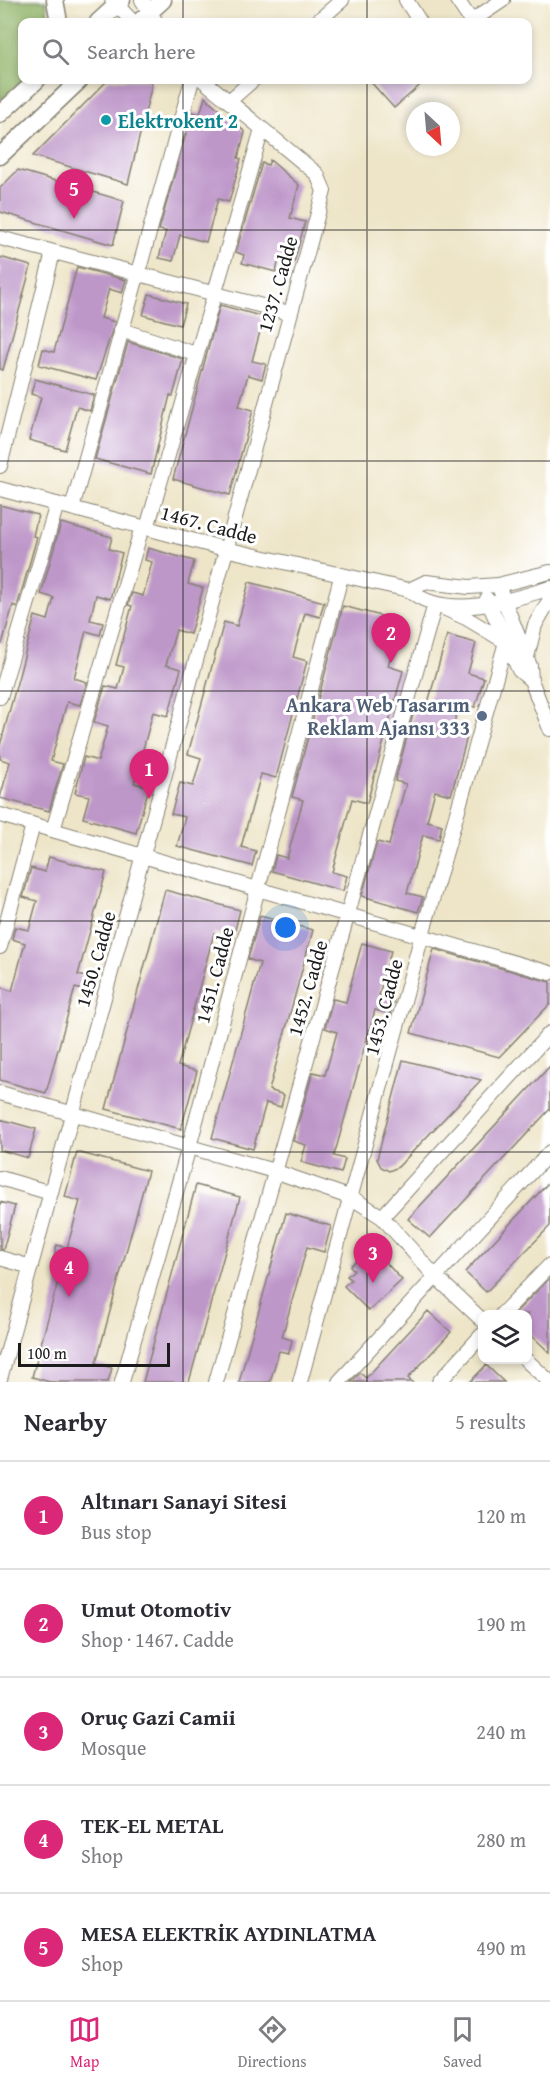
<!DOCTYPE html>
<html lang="en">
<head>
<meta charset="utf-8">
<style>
	body { margin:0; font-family:"Gentium Book Plus",serif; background:#f2f2f3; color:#2b2b33 }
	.controls { position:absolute; right:18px; bottom:18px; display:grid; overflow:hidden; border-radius:12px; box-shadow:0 3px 9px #0003 }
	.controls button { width:54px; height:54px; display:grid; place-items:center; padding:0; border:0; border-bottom:2px solid #e1e1e2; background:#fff; color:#2b2b33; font:30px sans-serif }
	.compass { position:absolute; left:406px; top:102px; width:54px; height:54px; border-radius:50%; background:#fff; box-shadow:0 3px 9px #0003; rotate:154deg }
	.scale { position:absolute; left:18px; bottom:15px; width:152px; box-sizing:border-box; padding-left:6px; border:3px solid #1c1c1c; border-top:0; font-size:16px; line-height:21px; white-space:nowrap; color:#1c1c1c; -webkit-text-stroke:4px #fff; paint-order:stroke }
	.you { position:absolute; left:286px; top:928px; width:21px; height:21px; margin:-15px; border:4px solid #fff; border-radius:50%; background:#1a73e8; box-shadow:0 0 0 9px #1a73e833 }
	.badge { display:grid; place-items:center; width:39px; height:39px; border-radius:50%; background:#db2777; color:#fff; font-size:20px; font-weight:700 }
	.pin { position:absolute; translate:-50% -50px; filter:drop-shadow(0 2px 3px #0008) }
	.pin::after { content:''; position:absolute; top:32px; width:21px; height:18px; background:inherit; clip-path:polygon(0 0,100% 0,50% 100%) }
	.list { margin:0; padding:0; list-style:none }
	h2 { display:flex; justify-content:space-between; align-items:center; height:78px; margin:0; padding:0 24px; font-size:26px }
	h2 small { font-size:20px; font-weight:400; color:#7c7c81 }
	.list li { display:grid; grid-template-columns:39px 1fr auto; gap:18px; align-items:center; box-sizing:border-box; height:108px; padding:0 24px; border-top:2px solid #e1e1e2 }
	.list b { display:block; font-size:22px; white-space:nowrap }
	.list p { margin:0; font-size:20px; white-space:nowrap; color:#7c7c81 }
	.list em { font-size:20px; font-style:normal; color:#7c7c81 }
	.icon { flex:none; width:33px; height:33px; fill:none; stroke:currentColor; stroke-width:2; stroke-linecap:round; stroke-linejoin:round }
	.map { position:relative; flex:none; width:550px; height:1382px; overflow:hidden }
	.search { position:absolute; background:#fff; box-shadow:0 3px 9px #0003; left:18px; right:18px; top:18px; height:66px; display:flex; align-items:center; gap:15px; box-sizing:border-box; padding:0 21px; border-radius:12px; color:#7c7c81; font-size:22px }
	.sheet { height:618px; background:#fff }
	nav { display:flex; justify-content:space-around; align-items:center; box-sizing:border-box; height:84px; border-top:2px solid #e1e1e2; background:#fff; font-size:16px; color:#7c7c81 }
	nav a { display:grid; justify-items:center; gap:3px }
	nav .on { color:#db2777 }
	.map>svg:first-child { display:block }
</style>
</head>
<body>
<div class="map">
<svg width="550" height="1382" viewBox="0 0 550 1382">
	<rect width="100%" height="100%" fill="#fff"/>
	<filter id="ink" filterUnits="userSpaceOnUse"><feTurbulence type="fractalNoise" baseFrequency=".0167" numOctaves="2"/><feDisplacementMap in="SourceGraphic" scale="12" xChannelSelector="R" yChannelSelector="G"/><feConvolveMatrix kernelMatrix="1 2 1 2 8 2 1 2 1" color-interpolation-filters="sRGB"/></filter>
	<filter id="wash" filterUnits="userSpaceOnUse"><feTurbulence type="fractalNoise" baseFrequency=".008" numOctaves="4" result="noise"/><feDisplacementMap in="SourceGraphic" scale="24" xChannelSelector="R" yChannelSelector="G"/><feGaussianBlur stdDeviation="1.35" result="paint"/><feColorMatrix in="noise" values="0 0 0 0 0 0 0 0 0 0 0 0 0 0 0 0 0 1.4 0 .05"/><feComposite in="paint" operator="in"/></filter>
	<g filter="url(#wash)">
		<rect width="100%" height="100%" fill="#eee5c8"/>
		<!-- forest -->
		<path fill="#90b267" stroke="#566742" stroke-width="1.5" d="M0 0H46L49 22H22L23 80 0 102Z"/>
		<g id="blocks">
			<!-- building -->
			<path fill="#be97c9" d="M108 80H147L152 84 128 184 33 156Z
				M369 80H426L394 108Z
				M205 97 245 132 238 158 241 159 229 202 218 199 206 242 180 235 173 261 159 258 166 231 159 230 192 112 200 114Z
				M270 160 299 185 290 218 305 222 294 263 279 259 276 272 242 263 244 255 236 252 262 163 268 165Z
				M18 170 124 201 113 245 0 212V188Z
				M0 257 31 266 3 370 0 369Z
				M77 267 126 280 122 293 109 289 101 318 115 322 96 380 39 365 43 349 54 352Z
				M149 294 186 304 180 325 143 315Z
				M220 305 264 317 252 361 266 364 262 379 248 375 239 406 253 410 230 495 173 479Z
				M128 342 183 359 173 396 170 395 151 474 95 459Z
				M35 379 94 395 90 411 77 407 65 450 29 440 41 397 31 394Z
				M0 505 38 515 33 536 37 537 22 590 17 607 13 605 2 644 0 643Z
				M61 523 112 537 109 549 122 553 110 599 96 595 90 620 103 623 100 635 86 631 74 678 87 682 80 705 67 702 51 761 63 764 49 811 0 798 10 762 0 759V746L35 616 48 620 54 598 41 594Z
				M148 548 194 561 188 584 203 588 190 634 176 630 166 665 181 669 168 716 153 712 134 783 149 787 136 833 83 818 89 796 75 793 84 757 98 761 108 726 94 722 105 686 118 689 124 667 116 665 132 606 128 605 132 593 143 596 152 562 145 560Z
				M249 582 324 602 320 617 305 613 293 657 307 661 276 778 261 774 241 847 256 851 252 866 177 846 185 817 171 814 180 783 193 786 201 758 188 754 224 622 237 626Z
				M343 606 400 621 388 666 403 671 367 803 352 799 332 872 347 876 343 891 272 871 276 855 287 858 303 800 292 797Z
				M447 635 476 643 468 673 484 678 475 707 460 703 451 732 467 737 451 795 435 791 427 821 442 825 439 839 423 835 407 893 423 897 418 912 362 896 377 842 389 845 406 784 395 781 415 707 426 710Z
				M49 857 106 872 78 975 93 979 90 992 75 988 46 1093 0 1080V987L12 991 25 943 12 939 15 927 29 930 37 901 23 897 31 868 45 872Z
				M165 890 240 910 233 938 214 933 178 1066 197 1071 181 1129 106 1109Z
				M260 916 313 930 269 1090 284 1095 281 1107 266 1103 253 1149 212 1138 260 963 248 959Z
				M362 943 391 951 379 995 394 1000 390 1014 375 1010 334 1156 345 1159 341 1173 301 1162 306 1145 293 1141 313 1072 325 1075 337 1032 325 1028 333 999 346 1002Z
				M434 949 550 982V1004L499 1057 411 1033Z
				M403 1060 481 1080 398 1167 389 1171 381 1167 377 1159Z
				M550 1066V1109L430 1238 408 1219Z
				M0 1119 36 1129 28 1158 0 1150Z
				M77 1152 148 1171 96 1363 112 1368 108 1382H50L32 1377 64 1259 54 1257 57 1245 67 1248 80 1201 65 1197Z
				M550 1181V1226L486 1292 465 1272Z
				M196 1185 240 1197 189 1382H143Z
				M0 1202 15 1206 3 1250 0 1249Z
				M286 1213 331 1226 324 1252 307 1247 282 1337 292 1340 289 1353 279 1351 270 1382H239Z
				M378 1254 402 1280 369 1311 344 1286 351 1280 347 1276 354 1270 350 1266 358 1259 361 1263 368 1256 372 1260Z
				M550 1278V1353L528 1332V1314H514Z
				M428 1311 451 1332 408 1378 412 1382H351L360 1373 366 1378Z
				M486 1365 504 1382H470Z"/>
		</g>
	</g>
	<g filter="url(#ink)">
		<use href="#blocks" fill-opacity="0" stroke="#858072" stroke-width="1.5"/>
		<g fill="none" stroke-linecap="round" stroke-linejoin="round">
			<defs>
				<path id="minor" d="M112 0 133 22
					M142 0 156 22
					M406 0 420 22
					M457 0 472 22
					M317 22 342 0
					M470 22 503 0
					M229 101 253 80
					M0 238 289 313
					M121 330 196 354
					M0 466 53 252
					M0 489 225 549 409 590C445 621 510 601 550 588
					M72 508 192 80
					M147 528 262 129
					M498 585 530 666 531 680 550 729
					M409 590 426 582 469 587 498 585 550 572
					M487 599 519 670 531 680
					M527 657 535 625 550 599
					M0 697 57 504
					M0 815 550 973
					M53 830 142 527
					M0 947 33 825
					M0 1093 274 1171 352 1198 382 1217 434 1275 482 1320
					M0 1178 51 1193
					M382 1217 550 1033
					M0 1258 31 1267
					M502 1314 550 1265
					M526 1360 550 1382
					M0 1379 324 191 317 174 203 80
					M122 1382 189 1147 341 577
					M216 1382 435 604 466 618 506 642 422 935 300 1382
					M339 1382 550 1152
					M439 1382 482 1335"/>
				<path id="major" d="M55 0 59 22
					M98 22 122 0
					M139 22 163 0
					M0 114 37 80
					M0 156 80 80"/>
			</defs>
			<!-- minor casing -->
			<use href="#minor" stroke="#858072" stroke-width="16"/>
			<!-- major casing -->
			<use href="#major" stroke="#858072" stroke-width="19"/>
			<!-- minor -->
			<use href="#minor" stroke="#fff" stroke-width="14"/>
			<!-- major -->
			<use href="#major" stroke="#fff" stroke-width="16"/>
		</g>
	</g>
	<!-- grid -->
	<path fill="none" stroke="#1c1c1c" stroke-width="1.5" stroke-opacity="0.55" d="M183 0V22M367 0V22M183 80V1382M367 80V1382M0 230H550M0 461H550M0 691H550M0 921H550M0 1152H550"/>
	<!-- markers -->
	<circle fill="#0f9aa8" stroke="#fff" stroke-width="2" cx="106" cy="120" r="6"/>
	<circle fill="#5c6f8a" stroke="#fff" stroke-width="2" cx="482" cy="716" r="6"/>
	<g text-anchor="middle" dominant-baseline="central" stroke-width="6" stroke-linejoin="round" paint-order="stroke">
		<!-- culture labels -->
		<g font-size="20" font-weight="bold" fill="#0d838f" stroke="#fff" text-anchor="start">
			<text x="118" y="120">Elektrokent 2</text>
		</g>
		<!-- street labels -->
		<g font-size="20" fill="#1c1c1c" stroke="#fff">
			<text transform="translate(277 284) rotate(-74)">1237. Cadde</text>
			<text transform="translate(209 524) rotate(15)">1467. Cadde</text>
			<text transform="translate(95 959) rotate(-74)">1450. Cadde</text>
			<text transform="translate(214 975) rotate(-75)">1451. Cadde</text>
			<text transform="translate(307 988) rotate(-74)">1452. Cadde</text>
			<text transform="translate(383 1007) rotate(-75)">1453. Cadde</text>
		</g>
		<!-- service labels -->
		<g font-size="20" font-weight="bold" fill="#4e5e75" stroke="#fff" text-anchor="end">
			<text x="470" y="704">Ankara Web Tasarım<tspan x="470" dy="23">Reklam Ajansı 333</tspan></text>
		</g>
	</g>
</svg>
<div class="controls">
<button><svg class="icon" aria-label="layers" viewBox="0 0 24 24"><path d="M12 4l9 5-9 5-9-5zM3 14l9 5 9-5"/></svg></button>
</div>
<svg class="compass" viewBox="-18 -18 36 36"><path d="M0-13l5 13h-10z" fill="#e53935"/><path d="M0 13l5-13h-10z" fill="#7c7c81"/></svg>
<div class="scale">100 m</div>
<div class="you"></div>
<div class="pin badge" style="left:149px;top:799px">1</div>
<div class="pin badge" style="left:391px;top:663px">2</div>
<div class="pin badge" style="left:373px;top:1283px">3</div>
<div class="pin badge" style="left:69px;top:1297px">4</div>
<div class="pin badge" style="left:74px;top:219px">5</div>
<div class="search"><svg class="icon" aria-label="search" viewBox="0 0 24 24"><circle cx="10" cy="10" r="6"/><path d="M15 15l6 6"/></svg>Search here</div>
</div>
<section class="sheet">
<h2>Nearby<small>5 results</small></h2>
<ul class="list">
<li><span class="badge">1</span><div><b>Altınarı Sanayi Sitesi</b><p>Bus stop</p></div><em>120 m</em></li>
<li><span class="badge">2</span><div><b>Umut Otomotiv</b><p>Shop · 1467. Cadde</p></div><em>190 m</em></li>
<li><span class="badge">3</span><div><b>Oruç Gazi Camii</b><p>Mosque</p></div><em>240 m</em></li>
<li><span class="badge">4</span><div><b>TEK-EL METAL</b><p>Shop</p></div><em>280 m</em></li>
<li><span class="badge">5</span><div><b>MESA ELEKTRİK AYDINLATMA</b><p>Shop</p></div><em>490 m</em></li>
</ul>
</section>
<nav>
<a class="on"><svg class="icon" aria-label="map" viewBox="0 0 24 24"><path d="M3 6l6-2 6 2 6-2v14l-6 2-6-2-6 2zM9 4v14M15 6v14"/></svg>Map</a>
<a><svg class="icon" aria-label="directions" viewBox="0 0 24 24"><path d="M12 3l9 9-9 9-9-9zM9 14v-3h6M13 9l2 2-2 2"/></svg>Directions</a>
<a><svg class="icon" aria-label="saved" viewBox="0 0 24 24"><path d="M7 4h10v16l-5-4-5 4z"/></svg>Saved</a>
</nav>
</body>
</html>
